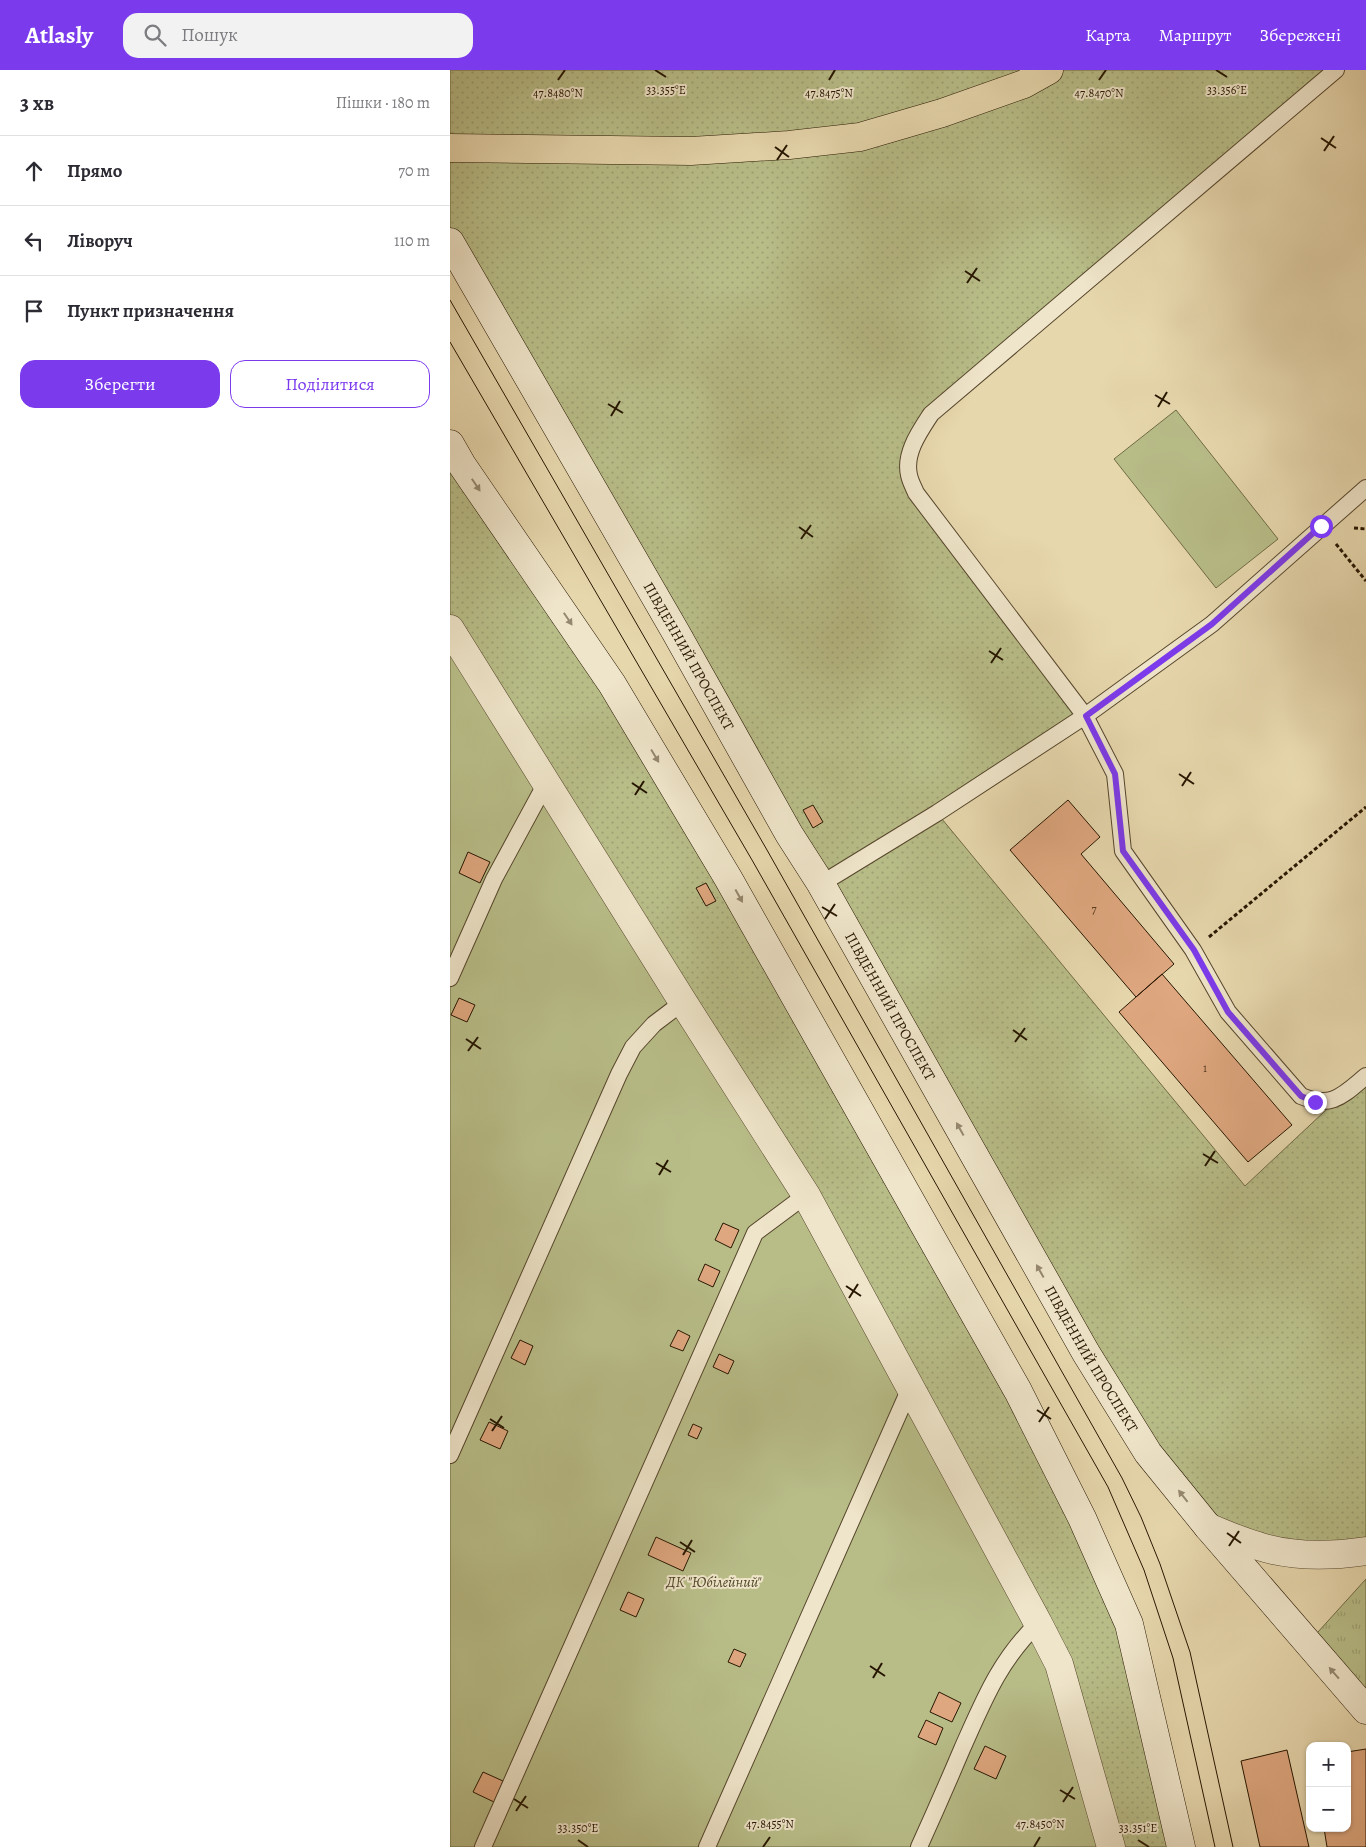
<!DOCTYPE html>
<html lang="uk">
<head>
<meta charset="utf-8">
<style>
	body { margin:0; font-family:Alegreya,serif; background:#f2f2f3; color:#2b2b33 }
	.controls { position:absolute; right:15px; bottom:15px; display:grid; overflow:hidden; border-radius:10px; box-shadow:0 1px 4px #0004 }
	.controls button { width:45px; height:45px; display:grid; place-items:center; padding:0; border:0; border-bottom:1px solid #e1e1e2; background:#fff; color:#2b2b33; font:25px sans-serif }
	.stop { position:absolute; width:15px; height:15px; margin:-11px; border:4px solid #7c3aed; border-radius:50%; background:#fff }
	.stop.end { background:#7c3aed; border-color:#fff; box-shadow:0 1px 5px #0008 }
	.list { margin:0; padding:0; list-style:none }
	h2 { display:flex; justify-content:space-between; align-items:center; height:65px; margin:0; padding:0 20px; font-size:21px }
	h2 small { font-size:16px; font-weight:400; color:#7c7c81 }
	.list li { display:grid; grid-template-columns:32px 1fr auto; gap:15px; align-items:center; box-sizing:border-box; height:70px; padding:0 20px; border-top:1px solid #e1e1e2 }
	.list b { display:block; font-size:19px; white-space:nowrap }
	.list em { font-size:16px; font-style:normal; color:#7c7c81 }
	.actions { display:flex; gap:10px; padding:15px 20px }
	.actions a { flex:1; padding:11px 0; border:1px solid #7c3aed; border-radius:15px; text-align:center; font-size:18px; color:#7c3aed }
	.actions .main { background:#7c3aed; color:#fff }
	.icon { flex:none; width:28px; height:28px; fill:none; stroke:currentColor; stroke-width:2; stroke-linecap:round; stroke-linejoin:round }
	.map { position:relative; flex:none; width:916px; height:1777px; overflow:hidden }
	header { display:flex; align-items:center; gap:30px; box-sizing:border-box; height:70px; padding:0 25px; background:#7c3aed; color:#fff }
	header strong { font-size:24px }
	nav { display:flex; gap:28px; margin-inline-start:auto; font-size:18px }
	.search { width:350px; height:45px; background:#f2f2f3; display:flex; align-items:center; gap:12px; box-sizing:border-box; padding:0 18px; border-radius:15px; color:#7c7c81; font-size:19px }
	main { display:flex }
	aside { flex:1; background:#fff }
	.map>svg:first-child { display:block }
</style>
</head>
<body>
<header>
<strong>Atlasly</strong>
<div class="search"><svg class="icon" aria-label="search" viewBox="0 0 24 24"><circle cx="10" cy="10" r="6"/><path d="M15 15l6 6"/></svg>Пошук</div>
<nav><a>Карта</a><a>Маршрут</a><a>Збережені</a></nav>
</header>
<main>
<aside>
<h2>3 хв<small>Пішки · 180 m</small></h2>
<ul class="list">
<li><svg class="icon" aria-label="ahead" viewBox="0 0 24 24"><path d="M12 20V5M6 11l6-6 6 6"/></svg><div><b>Прямо</b></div><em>70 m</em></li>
<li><svg class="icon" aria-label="left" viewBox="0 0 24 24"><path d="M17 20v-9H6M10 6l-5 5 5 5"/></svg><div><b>Ліворуч</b></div><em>110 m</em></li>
<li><svg class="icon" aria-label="arrive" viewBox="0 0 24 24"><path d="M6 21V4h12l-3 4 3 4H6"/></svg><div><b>Пункт призначення</b></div></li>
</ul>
<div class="actions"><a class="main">Зберегти</a><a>Поділитися</a></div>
</aside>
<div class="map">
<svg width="916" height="1777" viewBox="0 0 916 1777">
	<defs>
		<pattern id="grass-dots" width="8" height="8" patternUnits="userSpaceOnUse" patternTransform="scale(1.25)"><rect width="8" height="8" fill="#b8bd88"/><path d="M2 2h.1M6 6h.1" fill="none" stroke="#9ea274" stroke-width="1.8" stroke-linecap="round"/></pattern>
		<pattern id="park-tufts" width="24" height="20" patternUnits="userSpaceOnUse" patternTransform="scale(1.25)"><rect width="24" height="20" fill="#b8bd88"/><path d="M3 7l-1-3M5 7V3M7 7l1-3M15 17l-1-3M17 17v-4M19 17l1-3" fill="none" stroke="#9ea274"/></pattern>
	</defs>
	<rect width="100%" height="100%" fill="#e7d7ad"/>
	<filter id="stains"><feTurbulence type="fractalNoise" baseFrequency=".004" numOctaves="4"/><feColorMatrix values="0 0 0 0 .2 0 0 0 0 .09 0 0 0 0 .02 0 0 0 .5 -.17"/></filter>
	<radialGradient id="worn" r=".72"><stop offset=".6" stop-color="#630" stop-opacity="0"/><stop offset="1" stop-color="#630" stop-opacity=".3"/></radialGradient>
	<!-- grass -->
	<path fill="url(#grass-dots)" stroke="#6f6a44" d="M0 0H886L481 344 458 405 635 646 487 743 795 1116 892 1025 916 1006V1481L758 1457 698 1383 0 167Z
		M0 374 278 808 679 1554 731 1777H661L0 559Z"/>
	<!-- park -->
	<path fill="url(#park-tufts)" stroke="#6f6a44" d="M916 1509V1640L858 1573Z"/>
	<!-- garden -->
	<path fill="#b8bd88" stroke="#6f6a44" d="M726 340 828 469 766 518 664 389Z
		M0 559 233 932 588 1553 661 1777H0Z"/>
	<!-- building -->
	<path fill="#dfa77f" stroke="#261601" d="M618 730 650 767 631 784 724 894 686 927 560 780Z
		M363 735 373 752 363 758 353 740Z
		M18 782 40 792 30 813 9 803Z
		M256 813 266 831 256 836 246 818Z
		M712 904 842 1055 798 1092 669 942Z
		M9 928 25 935 17 952 1 945Z
		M273 1153 289 1160 281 1178 265 1170Z
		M255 1194 270 1201 263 1217 248 1210Z
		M228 1260 240 1266 233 1281 220 1276Z
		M70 1270 83 1276 75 1295 61 1288Z
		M269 1284 284 1291 278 1304 263 1297Z
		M39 1352 58 1361 50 1379 30 1370Z
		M243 1354 252 1358 247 1369 238 1365Z
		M206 1467 241 1483 233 1501 198 1485Z
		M178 1522 194 1529 186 1547 170 1540Z
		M284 1579 296 1584 290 1597 278 1592Z
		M489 1622 511 1633 502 1652 480 1642Z
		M476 1650 493 1658 486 1675 468 1667Z
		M535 1676 556 1686 546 1709 524 1699Z
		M916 1679V1777H877L874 1758H897V1682Z
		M837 1680 859 1777H810L791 1691Z
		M33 1702 53 1711 44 1732 23 1722Z"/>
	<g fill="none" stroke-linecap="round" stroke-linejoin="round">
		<defs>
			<path id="service" d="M886 0 481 344C470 361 454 383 459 405 460 411 464 418 466 423L635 646 665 704 673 781 743 880 778 942 851 1026C882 1039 893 1025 916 1006
				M371 814 487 743 635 646 762 554 916 418
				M0 908 44 809 96 713
				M0 1385 169 1004 183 977 204 954 233 932
				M33 1777 305 1163 356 1125
				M257 1777 460 1318
				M469 1777C484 1744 498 1712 512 1679 534 1630 549 1591 588 1553"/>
			<path id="minor" d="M0 559 233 932 356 1125 588 1553 609 1594 661 1777
				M758 1457C774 1464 791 1471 808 1476 842 1487 882 1486 916 1481"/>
			<g id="secondary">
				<path id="s1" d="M0 172 225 561 339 764 371 814 636 1283 698 1383 758 1457 916 1640"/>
				<path d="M0 374 12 395 162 614 278 808 568 1321 632 1448 679 1554 731 1777"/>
			</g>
			<path id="primary" d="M0 78 241 81 339 75 410 67 492 43 574 14 599 0"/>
		</defs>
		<!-- service casing -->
		<use href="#service" stroke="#56462c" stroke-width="18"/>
		<!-- minor casing -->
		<use href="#minor" stroke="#56462c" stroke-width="29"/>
		<!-- secondary casing -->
		<use href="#secondary" stroke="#261601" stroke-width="29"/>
		<!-- primary casing -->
		<use href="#primary" stroke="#261601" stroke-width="29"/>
		<!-- path -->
		<path stroke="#261601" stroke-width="3" stroke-dasharray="4 2.5" stroke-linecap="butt" d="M904 458 916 459
			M886 474 916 511
			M759 867 916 737"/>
		<!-- service -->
		<use href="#service" stroke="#efe5ca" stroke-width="16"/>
		<!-- minor -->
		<use href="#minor" stroke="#efe5ca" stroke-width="28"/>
		<!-- secondary -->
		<use href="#secondary" stroke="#efe5ca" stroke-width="28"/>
		<!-- primary -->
		<use href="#primary" stroke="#e7d7ad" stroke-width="28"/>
		<!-- tram -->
		<path stroke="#261601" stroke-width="1" d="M0 230 317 780 672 1408 691 1447 710 1494 740 1582 783 1777
			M0 272 302 790 658 1417 694 1500 723 1588 765 1777"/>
	</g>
	<!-- one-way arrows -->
	<defs><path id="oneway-solid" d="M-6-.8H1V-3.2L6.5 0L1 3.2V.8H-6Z" transform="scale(1.25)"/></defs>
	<g fill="#958870">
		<use href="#oneway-solid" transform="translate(26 415) rotate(56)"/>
		<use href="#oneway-solid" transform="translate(118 549) rotate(56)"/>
		<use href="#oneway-solid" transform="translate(205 686) rotate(59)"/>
		<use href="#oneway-solid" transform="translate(289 826) rotate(61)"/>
		<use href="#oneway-solid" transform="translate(510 1059) rotate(-119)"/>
		<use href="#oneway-solid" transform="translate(590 1201) rotate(-119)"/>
		<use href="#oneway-solid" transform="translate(733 1426) rotate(-128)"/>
		<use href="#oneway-solid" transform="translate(884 1603) rotate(-131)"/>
	</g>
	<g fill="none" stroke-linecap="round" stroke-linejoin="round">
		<!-- route -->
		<path stroke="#7c3aed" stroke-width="6" d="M865 1032 851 1026 778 942 744 880 673 781 665 704 636 646 762 554 871 456"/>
	</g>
	<!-- ticks -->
	<path fill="none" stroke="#261601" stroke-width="2" d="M205 0 216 7M766 0 777 7M108 10 115 0M379 10 385 0M649 10 656 0M871 68 886 78M325 77 339 87M874 81 884 66M327 90 337 75M515 201 530 211M517 213 527 198M705 325 720 334M158 334 173 343M708 337 717 322M161 346 170 331M349 457 363 467M351 469 361 455M539 581 553 590M541 593 551 578M729 704 744 714M182 713 197 723M732 716 741 702M185 725 194 711M372 837 387 846M375 849 385 834M563 960 577 970M16 969 31 979M565 972 575 958M18 981 28 967M753 1084 768 1093M206 1093 221 1102M755 1096 765 1081M209 1105 218 1090M396 1216 411 1226M399 1228 408 1214M587 1340 601 1349M40 1349 54 1358M589 1352 599 1337M42 1361 52 1346M777 1463 791 1473M230 1472 245 1482M779 1476 789 1461M233 1485 242 1470M420 1596 435 1606M423 1608 432 1593M610 1720 625 1729M64 1729 78 1738M613 1732 623 1717M66 1741 76 1726M128 1770 138 1777M688 1770 699 1777M313 1777 320 1767M584 1777 590 1767"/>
	<g text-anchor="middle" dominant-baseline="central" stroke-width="4" stroke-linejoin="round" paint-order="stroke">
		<!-- number labels -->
		<g font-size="12" fill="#543a20">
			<text x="644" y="839">7</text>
			<text x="755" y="998">1</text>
		</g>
		<!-- street labels -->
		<g font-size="15" fill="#261601" stroke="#efe5ca">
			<text stroke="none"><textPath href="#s1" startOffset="478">ПІВДЕННИЙ ПРОСПЕКТ</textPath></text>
			<text stroke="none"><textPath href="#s1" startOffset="882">ПІВДЕННИЙ ПРОСПЕКТ</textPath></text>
			<text stroke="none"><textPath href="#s1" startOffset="1288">ПІВДЕННИЙ ПРОСПЕКТ</textPath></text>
		</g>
		<!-- park labels -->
		<g font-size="15" font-style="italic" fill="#52482a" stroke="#efe5ca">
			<text x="264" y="1512">ДК "Юбілейний"</text>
		</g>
	</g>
	<g font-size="12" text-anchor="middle" fill="#261601" stroke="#efe5ca" stroke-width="4" stroke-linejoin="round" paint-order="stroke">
		<text x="216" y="24">33.355°E</text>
		<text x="777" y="24">33.356°E</text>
		<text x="108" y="27">47.8480°N</text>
		<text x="379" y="27">47.8475°N</text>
		<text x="649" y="27">47.8470°N</text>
		<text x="320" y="1758">47.8455°N</text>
		<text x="590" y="1758">47.8450°N</text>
		<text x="128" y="1762">33.350°E</text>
		<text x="688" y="1762">33.351°E</text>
	</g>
	<rect width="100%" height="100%" filter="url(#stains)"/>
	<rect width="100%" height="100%" fill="url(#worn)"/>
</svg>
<div class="controls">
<button>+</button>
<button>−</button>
</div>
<div class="stop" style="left:871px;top:456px"></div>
<div class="stop end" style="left:865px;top:1032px"></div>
</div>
</main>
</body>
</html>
